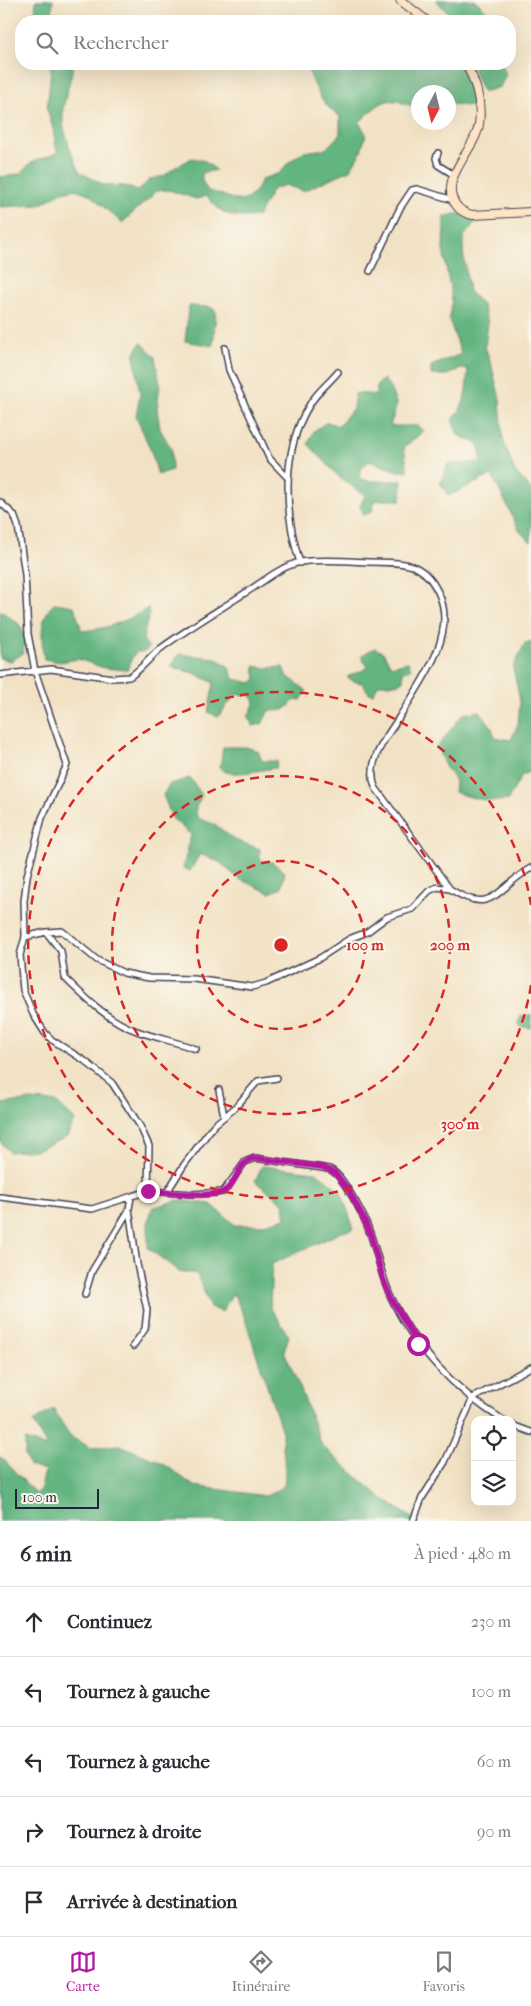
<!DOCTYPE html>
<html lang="fr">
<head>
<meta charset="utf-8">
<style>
	body { margin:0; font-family:"IM FELL French Canon",serif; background:#f2f2f3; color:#2b2b33 }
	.controls { position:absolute; right:15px; bottom:15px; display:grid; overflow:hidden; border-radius:10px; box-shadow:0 5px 20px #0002 }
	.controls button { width:45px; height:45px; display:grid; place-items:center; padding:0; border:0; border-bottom:1px solid #e1e1e2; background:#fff; color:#2b2b33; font:25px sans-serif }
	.compass { position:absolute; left:411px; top:85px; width:45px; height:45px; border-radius:50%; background:#fff; box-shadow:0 5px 20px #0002; rotate:187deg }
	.scale { position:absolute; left:15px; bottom:12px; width:84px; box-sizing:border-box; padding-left:5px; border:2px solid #22223b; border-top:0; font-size:14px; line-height:18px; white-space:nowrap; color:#22223b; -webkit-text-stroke:4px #fbf7ec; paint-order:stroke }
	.stop { position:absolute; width:15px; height:15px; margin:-11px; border:4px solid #b5179e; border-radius:50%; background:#fff }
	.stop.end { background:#b5179e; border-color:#fff; box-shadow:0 1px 5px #0008 }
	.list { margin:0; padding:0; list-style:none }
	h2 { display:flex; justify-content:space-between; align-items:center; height:65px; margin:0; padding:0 20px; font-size:21px }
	h2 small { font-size:16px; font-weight:400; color:#7c7c81 }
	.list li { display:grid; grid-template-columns:32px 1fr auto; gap:15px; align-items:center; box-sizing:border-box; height:70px; padding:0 20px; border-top:1px solid #e1e1e2 }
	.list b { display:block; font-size:19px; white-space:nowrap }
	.list em { font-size:16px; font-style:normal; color:#7c7c81 }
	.icon { flex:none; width:28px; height:28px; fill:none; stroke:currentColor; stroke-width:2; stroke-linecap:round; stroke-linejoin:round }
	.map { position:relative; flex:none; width:531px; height:1521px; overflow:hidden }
	.search { position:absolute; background:#fff; box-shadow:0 5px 20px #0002; left:15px; right:15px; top:15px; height:55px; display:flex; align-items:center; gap:12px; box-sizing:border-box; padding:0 18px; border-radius:20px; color:#7c7c81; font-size:19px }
	.sheet { height:415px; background:#fff }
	nav { display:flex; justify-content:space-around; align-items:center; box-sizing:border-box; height:70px; border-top:1px solid #e1e1e2; background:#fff; font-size:14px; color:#7c7c81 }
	nav a { display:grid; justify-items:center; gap:2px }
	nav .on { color:#b5179e }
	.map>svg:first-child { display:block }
</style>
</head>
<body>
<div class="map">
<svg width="531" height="1521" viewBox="0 0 531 1521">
	<rect width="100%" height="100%" fill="#fbf7ec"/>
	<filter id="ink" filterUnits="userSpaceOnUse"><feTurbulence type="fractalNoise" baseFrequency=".02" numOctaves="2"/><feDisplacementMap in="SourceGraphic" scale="10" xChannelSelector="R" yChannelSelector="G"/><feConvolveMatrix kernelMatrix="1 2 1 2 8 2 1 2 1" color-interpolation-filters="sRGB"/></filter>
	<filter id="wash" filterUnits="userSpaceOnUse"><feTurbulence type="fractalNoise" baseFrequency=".0096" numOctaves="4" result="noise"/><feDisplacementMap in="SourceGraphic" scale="20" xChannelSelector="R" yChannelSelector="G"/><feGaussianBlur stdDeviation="1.12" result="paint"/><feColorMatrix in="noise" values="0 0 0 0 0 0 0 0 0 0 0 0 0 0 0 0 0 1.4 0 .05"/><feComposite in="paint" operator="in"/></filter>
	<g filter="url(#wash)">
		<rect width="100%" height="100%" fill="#f2e2c5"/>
		<!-- forest -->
		<path fill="#62b480" stroke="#426b5e" d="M36 0H53L52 15 58 21H37L35 12Z
			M436 0H475L497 21H480L469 16 461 21H455Z
			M49 64H74L63 108V125L70 149 80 172 104 185 125 186 138 191 150 179 164 176 174 168 192 158 205 161 216 170 202 173V181L208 191C237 196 244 215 262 179L280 173 288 163 303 152 326 149 340 134V116C321 106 315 86 307 67L309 64H458C469 76 474 91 475 107L452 104 449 102 448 92H418V106C410 107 404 102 395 101 380 98 370 114 359 122L366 134 361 152 350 170 303 191 285 185 273 189 258 216C234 219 222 216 207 196L196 199 169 190 157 191 122 223 89 194 75 189 60 193 39 205 0 207V176L5 177 22 173 31 162 57 153 52 124 47 109 51 69Z
			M471 64H501L506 74 500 87 483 92Z
			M455 214H473L477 220 464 236 463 252 469 291 483 306 488 323 485 347 491 363 500 399 503 440 515 472 531 489V542L520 532 492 475 448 496 440 482 448 464 482 462 478 444 458 435 452 420C467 406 466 388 468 369H461L447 375H431V366L461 354 449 319 452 300 443 249 444 217Z
			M189 306 210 307 216 311 213 346 185 341Z
			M141 342 155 357 160 384 157 409 160 429 171 448 172 470 158 475 151 451 136 416 140 394 134 355Z
			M384 379 390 388 397 405 390 426H418L424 431 404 447 408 472 398 471 369 461 362 468 359 478 369 481H402L401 500H375L372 512 364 515 360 506 365 495 340 478 308 444 314 431 327 422 339 426 353 408 355 394 359 393 376 395 377 384Z
			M55 603 74 606 82 631C107 629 127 621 148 608L149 613 143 639 149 648 145 652H136L131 660 127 670 104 668 78 659 60 662 44 659C41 639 39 616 55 603Z
			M0 610 19 624 26 638 22 654 11 661 0 658Z
			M531 642V771L522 775 508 800C488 803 473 798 454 792L455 781 445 766 437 747 463 714 480 711 491 726 495 737 511 740 518 724 520 701 513 668 525 643Z
			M374 648 383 652 391 666 408 662 411 669 403 671V681L396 684H379L373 694 369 693 362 683 353 681 347 677 368 668 361 656Z
			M179 654 215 658 228 666 234 679 251 683 256 679 254 666 266 668 283 667 286 675 307 691 301 700 293 701C287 711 280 712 269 710L262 724 253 726 248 717 255 702 252 696 236 694 218 717 208 712 214 683 194 673 171 667Z
			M223 747H246L258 751 262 761H277L276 768C263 769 228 779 220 768Z
			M190 778 202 795 196 807 197 818 214 824 235 840 260 849V860L272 862 285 872 281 888 270 893 239 879 219 862 200 854 190 871 183 868 191 835 172 818 163 795 170 784Z
			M531 1015V1028L521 1027 518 1022 521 1016Z
			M31 1100 56 1102 75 1120 67 1137 36 1150 9 1152 0 1141V1104Z
			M262 1166 316 1172 341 1191 354 1229 342 1232 272 1264 270 1307 289 1336 284 1351 301 1390 322 1446 383 1499 417 1521H0V1456L36 1494 41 1488 45 1471 29 1466 25 1456V1440L47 1447 33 1422 53 1409 71 1437 91 1448 120 1445 164 1464 194 1486 266 1496 284 1486C287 1468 282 1450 282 1432L244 1316 233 1293 222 1312 210 1307 197 1274 178 1271 148 1248V1224L152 1208 178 1200 211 1204 235 1225H260L286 1218 283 1203 255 1181Z"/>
	</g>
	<g filter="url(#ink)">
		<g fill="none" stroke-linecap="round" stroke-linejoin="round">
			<defs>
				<path id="street" d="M438 153 436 158 438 165 454 175
					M370 271 400 208 412 190 417 189 453 200
					M225 348 229 370 269 458 288 478
					M0 502 14 515 18 526 25 575 28 634 35 671 67 765 42 818 27 876 24 901 25 937 20 955 23 990 33 1014 45 1033 52 1040 85 1061 112 1083 140 1126 149 1146 148 1191
					M300 563C284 513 281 450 310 404 317 392 329 383 338 372
					M0 675 51 669 113 678 129 677C141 670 149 658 160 649 187 629 216 612 245 593 262 583 280 566 301 562 323 559 346 561 368 562 401 563 422 559 438 592 459 634 420 684 398 719 385 739 366 762 375 787L450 889C493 917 496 888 531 868
					M46 932 62 931 97 960 124 973 149 978 194 979 252 987 266 983 320 958 349 939 367 932 387 917 412 909 429 891 437 887 450 889
					M25 937 46 932 61 951 65 978C85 998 110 1022 137 1031 156 1038 177 1042 196 1049
					M219 1090 224 1116
					M167 1192 184 1165 214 1125 235 1108 258 1081 277 1078
					M0 1197 92 1209 148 1191 193 1194 223 1192 245 1162 255 1158 329 1169C338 1173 343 1182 349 1191 358 1205 366 1220 371 1236 378 1256 382 1278 391 1297 414 1348 456 1391 503 1420
					M131 1197 129 1209 137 1264 147 1310 145 1329 133 1346
					M85 1294 92 1271 129 1210
					M512 1425 531 1432
					M413 1521 422 1498 445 1462 473 1398 531 1367"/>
				<path id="secondary" d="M400 0 427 21
					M466 64C476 82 482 103 479 124 476 150 437 179 456 205 460 211 465 213 472 215L531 212"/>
			</defs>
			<!-- street casing -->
			<use href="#street" stroke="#413f50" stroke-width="8"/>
			<!-- secondary casing -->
			<use href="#secondary" stroke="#413f50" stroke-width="10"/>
			<!-- street -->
			<use href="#street" stroke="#fff" stroke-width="5"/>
			<!-- secondary -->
			<use href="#secondary" stroke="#fee4c5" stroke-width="8"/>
		</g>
	</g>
	<g fill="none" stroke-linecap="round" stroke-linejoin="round" filter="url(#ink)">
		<!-- route -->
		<path stroke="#b5179e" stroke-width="6" d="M148 1191C164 1192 211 1198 223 1192 238 1184 236 1162 255 1158L322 1167 334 1172 348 1189 364 1219 371 1236 383 1279 391 1298 418 1344"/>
	</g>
	<!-- distance rings -->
	<g fill="none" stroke="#d62828" stroke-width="2.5" stroke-dasharray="9 6">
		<circle cx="281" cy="945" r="84"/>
		<circle cx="281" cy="945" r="169"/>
		<path d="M531 985A253 253 0 1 1 531 905"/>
	</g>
	<circle cx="281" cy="945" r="8" fill="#d62828" stroke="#fbf7ec" stroke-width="2.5"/>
	<g font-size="15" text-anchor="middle" font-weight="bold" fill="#d62828" stroke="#fbf7ec" stroke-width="4" stroke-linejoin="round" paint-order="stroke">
		<text x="365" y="950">100 m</text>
		<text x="450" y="950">200 m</text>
		<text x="460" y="1129">300 m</text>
	</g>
</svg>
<div class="controls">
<button><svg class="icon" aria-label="locate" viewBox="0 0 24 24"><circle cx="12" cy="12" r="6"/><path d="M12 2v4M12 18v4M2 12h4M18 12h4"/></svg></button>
<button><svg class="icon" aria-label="layers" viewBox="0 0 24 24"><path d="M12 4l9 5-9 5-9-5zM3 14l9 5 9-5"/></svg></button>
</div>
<svg class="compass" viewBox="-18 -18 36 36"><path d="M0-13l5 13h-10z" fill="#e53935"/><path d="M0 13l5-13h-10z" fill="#7c7c81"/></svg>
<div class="scale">100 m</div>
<div class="stop" style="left:418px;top:1344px"></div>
<div class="stop end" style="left:148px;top:1191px"></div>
<div class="search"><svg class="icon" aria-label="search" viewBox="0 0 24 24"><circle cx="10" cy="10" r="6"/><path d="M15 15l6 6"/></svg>Rechercher</div>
</div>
<section class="sheet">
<h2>6 min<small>À pied · 480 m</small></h2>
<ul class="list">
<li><svg class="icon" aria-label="ahead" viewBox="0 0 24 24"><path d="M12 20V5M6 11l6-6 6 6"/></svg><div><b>Continuez</b></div><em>230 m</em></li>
<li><svg class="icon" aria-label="left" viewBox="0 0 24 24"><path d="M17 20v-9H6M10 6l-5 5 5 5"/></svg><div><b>Tournez à gauche</b></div><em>100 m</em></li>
<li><svg class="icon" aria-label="left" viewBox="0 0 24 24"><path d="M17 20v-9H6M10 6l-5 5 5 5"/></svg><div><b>Tournez à gauche</b></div><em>60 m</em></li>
<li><svg class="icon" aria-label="right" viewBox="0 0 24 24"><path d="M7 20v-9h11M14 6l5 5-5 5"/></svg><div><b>Tournez à droite</b></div><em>90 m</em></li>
<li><svg class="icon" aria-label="arrive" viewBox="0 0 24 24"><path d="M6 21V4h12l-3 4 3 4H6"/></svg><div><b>Arrivée à destination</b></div></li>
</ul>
</section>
<nav>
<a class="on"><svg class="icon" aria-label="map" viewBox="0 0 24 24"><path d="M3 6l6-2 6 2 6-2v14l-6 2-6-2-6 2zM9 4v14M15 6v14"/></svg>Carte</a>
<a><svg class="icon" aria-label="directions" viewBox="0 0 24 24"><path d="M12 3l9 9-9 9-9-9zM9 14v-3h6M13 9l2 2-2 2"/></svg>Itinéraire</a>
<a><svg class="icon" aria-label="saved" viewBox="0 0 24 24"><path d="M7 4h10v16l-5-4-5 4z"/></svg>Favoris</a>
</nav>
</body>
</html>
